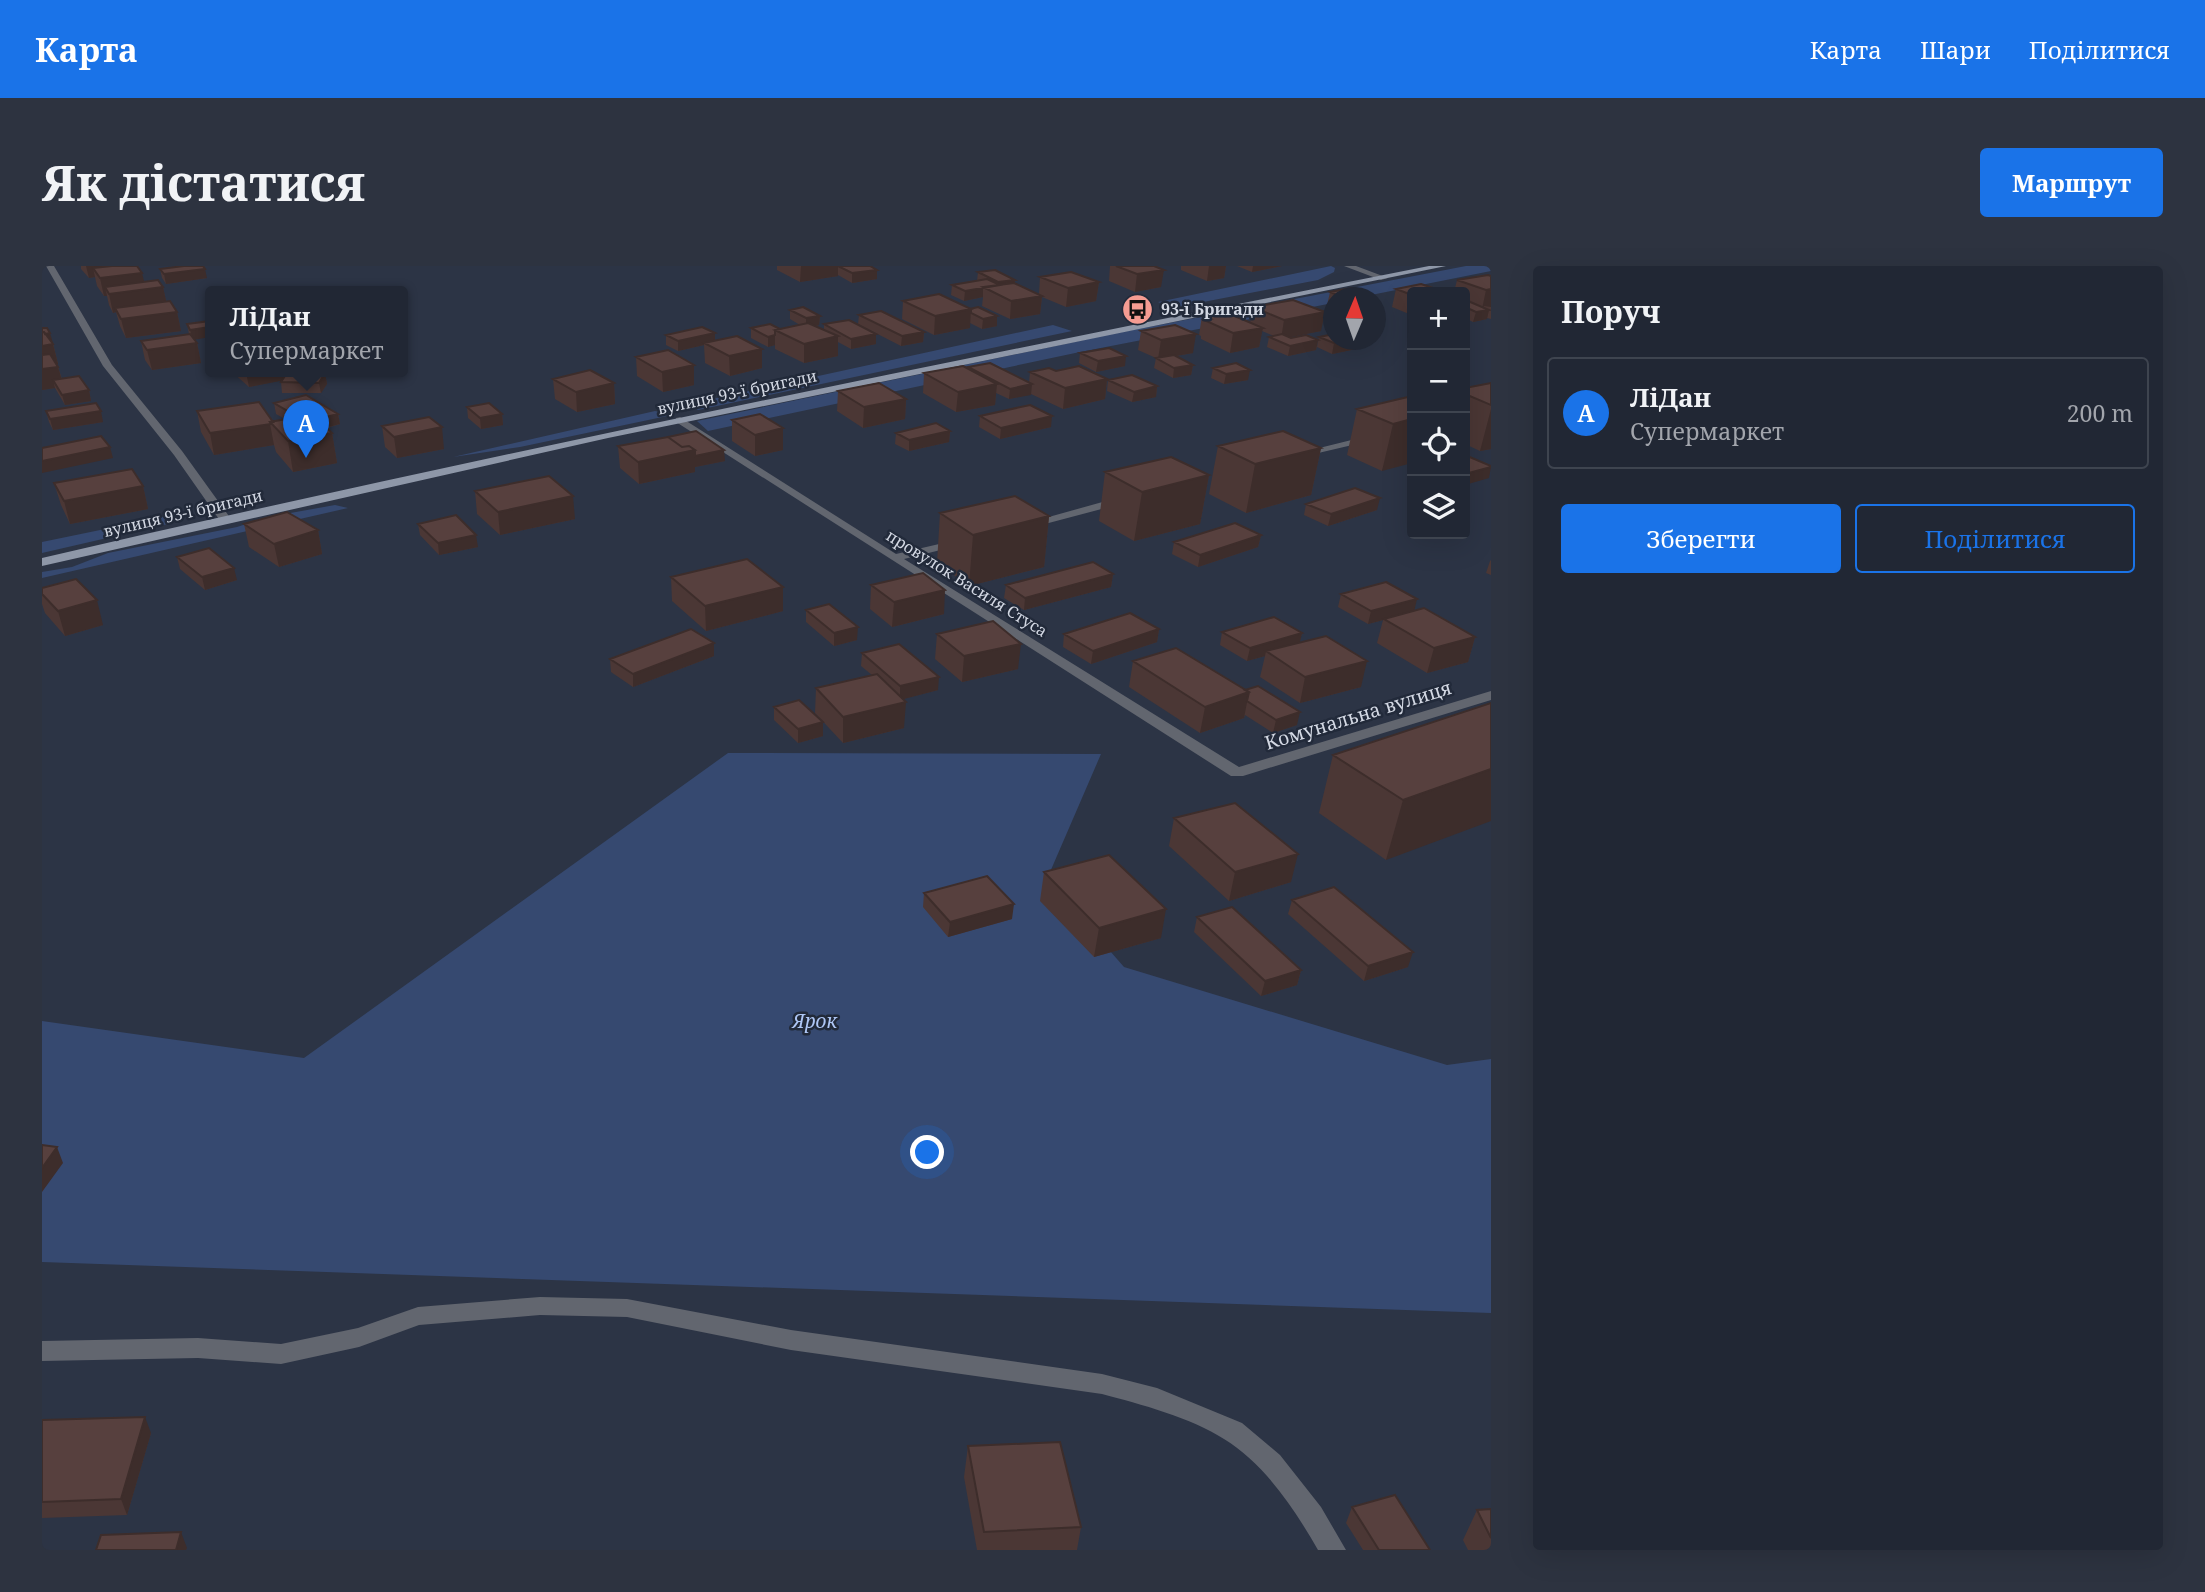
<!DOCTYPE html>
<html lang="uk">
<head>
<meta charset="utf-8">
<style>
	body { margin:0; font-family:"Noto Serif",serif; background:#2d3340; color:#f1f3f6 }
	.controls { position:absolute; right:21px; top:21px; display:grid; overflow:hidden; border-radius:7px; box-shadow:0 7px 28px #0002 }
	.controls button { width:63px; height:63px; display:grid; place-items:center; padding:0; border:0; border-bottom:2px solid #3e444f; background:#212734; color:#f1f3f6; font:35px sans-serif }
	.compass { position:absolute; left:1281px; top:21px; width:63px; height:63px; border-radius:50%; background:#212734; box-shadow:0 7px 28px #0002; rotate:2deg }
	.you { position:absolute; left:886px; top:887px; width:24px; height:24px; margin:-18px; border:5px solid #fff; border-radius:50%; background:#1a73e8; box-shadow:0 0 0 10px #1a73e833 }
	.badge { display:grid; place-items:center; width:46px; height:46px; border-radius:50%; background:#1a73e8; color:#fff; font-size:23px; font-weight:700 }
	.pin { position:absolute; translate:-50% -58px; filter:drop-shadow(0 2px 4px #0008) }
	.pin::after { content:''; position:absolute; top:37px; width:24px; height:21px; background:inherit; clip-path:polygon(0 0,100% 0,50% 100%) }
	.popup { position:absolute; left:163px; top:20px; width:203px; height:91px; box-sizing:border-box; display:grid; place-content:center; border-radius:7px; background:#212734; filter:drop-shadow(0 2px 5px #0005); font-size:23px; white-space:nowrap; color:#a2a5ac }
	.popup b { font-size:26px; color:#f1f3f6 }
	.popup::after { content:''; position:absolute; left:50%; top:100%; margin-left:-14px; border:14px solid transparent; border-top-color:#212734 }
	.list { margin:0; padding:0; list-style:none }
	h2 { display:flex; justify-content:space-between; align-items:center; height:91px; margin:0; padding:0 28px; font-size:30px }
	h2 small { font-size:23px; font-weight:400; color:#a2a5ac }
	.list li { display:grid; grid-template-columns:46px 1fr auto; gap:21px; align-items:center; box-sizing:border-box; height:112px; margin:0 14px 14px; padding:0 14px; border:2px solid #3e444f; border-radius:7px }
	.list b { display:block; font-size:26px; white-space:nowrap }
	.list p { margin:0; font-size:23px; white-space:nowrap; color:#a2a5ac }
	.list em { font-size:23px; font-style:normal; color:#a2a5ac }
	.actions { display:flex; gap:14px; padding:21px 28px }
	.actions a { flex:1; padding:16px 0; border:2px solid #1a73e8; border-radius:7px; text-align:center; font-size:24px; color:#1a73e8 }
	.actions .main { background:#1a73e8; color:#fff }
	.icon { flex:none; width:38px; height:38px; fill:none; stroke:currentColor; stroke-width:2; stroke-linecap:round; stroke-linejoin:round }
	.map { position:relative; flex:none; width:1449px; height:1284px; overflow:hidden; border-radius:7px }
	header { display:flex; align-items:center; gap:42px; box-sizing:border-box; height:98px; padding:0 35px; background:#1a73e8; color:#fff }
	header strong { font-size:33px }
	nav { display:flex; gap:38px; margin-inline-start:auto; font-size:24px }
	.intro { display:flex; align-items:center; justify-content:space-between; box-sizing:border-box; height:168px; padding:0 42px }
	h1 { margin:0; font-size:49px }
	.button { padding:18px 32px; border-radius:7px; background:#1a73e8; color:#fff; font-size:24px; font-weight:700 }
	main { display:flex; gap:42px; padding:0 42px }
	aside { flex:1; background:#212734; border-radius:7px; box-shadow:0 7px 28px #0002 }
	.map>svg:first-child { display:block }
</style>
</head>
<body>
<header>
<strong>Карта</strong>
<nav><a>Карта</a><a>Шари</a><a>Поділитися</a></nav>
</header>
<div class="intro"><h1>Як дістатися</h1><a class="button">Маршрут</a></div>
<main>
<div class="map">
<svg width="1449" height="1284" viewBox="0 0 1449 1284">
	<rect width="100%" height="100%" fill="#2c3445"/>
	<!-- green -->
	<path fill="#364970" d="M1289 0 1293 2 1292 6 1276 14 1130 42 1116 36Z
		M1424 0H1449V5L1319 31 1292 32 1291 37 1038 86 666 165 655 155 1070 68Z
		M1011 59 1030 65 656 144 647 138Z
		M613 145 630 149 478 181 411 191Z
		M293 239 306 242 0 312V306L30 301 66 287 195 261 226 251Z
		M126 250 130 257 0 287V276Z
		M686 487 1059 488 1005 613 1082 701 1405 799 1449 793V1047L0 996V755L262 792Z"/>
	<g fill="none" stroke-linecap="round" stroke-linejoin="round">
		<!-- minor -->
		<path fill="#62666f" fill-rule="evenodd" d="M4 0H12L70 99 140 185 189 253 187 256H179L132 189 61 100Z
			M1302 0H1314L1346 12 1339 14Z
			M638 151 854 288 923 272V278L862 293 1197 501 1449 425V434L1201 510H1189L634 156V152Z
			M1370 159V165L1255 192 1249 189Z
			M1082 230 1086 232V236L984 263 978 259Z
			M498 1031 585 1033 749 1064 1060 1108 1115 1122 1200 1157 1238 1189 1279 1241 1304 1284H1276C1253 1244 1223 1198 1182 1173 1150 1152 1098 1138 1060 1128L749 1084 585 1051 498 1049 377 1059 317 1081 239 1098 156 1092 0 1095V1075L156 1072 239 1078 316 1062 376 1041Z"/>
		<!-- major -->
		<path fill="#8e97a8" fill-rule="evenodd" d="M1387 0H1404L566 172 0 300V292C461 185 924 92 1387 0Z"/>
	</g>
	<!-- wall -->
	<path fill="#4b3735" d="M39 0H95L102 16 121 21 124 35 135 46 139 65 84 72 78 60 74 46 71 47 67 39 65 30H62L55 20 53 11 47 12 39 3Z
		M735 0H828L835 4V13L810 17 796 9V10L758 16 735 4Z
		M1068 0H1112L1119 21 1093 26 1067 15Z
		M1139 0H1184L1182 12 1165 15 1139 4Z
		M1195 0H1240L1210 6Z
		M118 3 165 12 124 18 120 12Z
		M936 6 973 14V17L997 28 998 11 1057 16 1054 35 1024 41 1000 31 998 48 968 53 940 40 941 31 922 35 909 29 910 19 935 15Z
		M1449 10V53L1445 52V53L1431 56 1423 52V26H1412L1415 14Z
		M1354 23 1370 26V47L1367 48 1350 41Z
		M1288 26 1327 29V32H1292V47L1284 44Z
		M861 35 928 43 955 50V60L940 63 928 57V62L892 69 860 53Z
		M1211 41 1279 65 1247 71 1276 74 1274 84 1246 90 1225 81 1227 71 1232 70 1220 65 1217 81 1188 87 1159 73V70L1157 69 1160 50 1208 57Z
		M748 44 778 50 777 59 774 60 782 64V58L834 78 809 83 796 76V90L762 97 733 83V79L726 81 709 72V62L738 63 758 59 748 53Z
		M817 49 882 66 881 76 859 80 816 58Z
		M168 55 152 74 155 77 159 97 110 104 103 94 99 75 147 68 145 58Z
		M0 62 11 77 16 98H15L20 113 47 124 49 135 23 139 13 122 0 124Z
		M1099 65 1151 87 1134 90 1151 99 1149 109 1131 112 1112 102 1114 92 1096 84Z
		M673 67V75L720 83V102L688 110 663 97 662 79 636 85 624 79V69Z
		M1277 71 1319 82 1290 88 1275 81Z
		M1038 87 1083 100 1054 106 1037 97Z
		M594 91 652 119 621 126 595 110Z
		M926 101 987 117 988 106 1014 105 1065 113 1063 133 1021 143 989 128 967 133 954 127 953 139 914 146 881 127 882 107 926 103Z
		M1171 102 1206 114 1182 118 1169 112Z
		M190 106H259V107H283L285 118 279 127H240L239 116 240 114 207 121Z
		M511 113 572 117 573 138 535 146 513 133Z
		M1066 114 1115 120 1114 131 1090 136 1065 125Z
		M1449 117V183L1438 185 1423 178V122Z
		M796 125 864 133 863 153 821 162 795 145Z
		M1370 130 1340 205 1305 189 1315 143Z
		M232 137 296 148 298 158 285 162 290 167 295 197 251 206 234 186 232 179 172 189 159 166 155 145 231 156 243 153 234 148Z
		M425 141 460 148 461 159 439 163 426 152Z
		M4 145 61 156 11 164 7 156Z
		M938 150 1009 161 958 173 937 161Z
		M690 154 741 184 713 190 690 175Z
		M340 160 402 183 355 192 343 181Z
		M908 165 907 176 867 185 853 178 854 167Z
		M576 180 683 195 653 201V206L597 218 578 202Z
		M1176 180 1279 182 1269 229 1204 247 1167 228Z
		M1370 203V217L1365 215 1368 204Z
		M1063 206 1167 209 1158 258 1092 275 1057 255Z
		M12 217 101 220 106 243 28 258 19 239Z
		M433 225 533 253 458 269 435 248Z
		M1264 238 1335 244 1286 260 1262 249Z
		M898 247 1007 250 1002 301 927 320 895 297Z
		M202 258 276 264 280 288 237 301 207 281Z
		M376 258 436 281 397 289 378 269Z
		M1219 269 1216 281 1156 301 1130 288 1132 276Z
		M135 291 195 314 163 324 138 303Z
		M1449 294V309L1444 307 1448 295Z
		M1071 308 1069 321 982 344 962 332 964 319Z
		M629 311 741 321V345L664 365 630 335Z
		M829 319 902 348 850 361 828 343Z
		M0 322 61 359 23 370 3 347 0 338Z
		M1299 328 1372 345 1433 371 1426 396 1385 407 1335 377 1341 354 1326 358 1296 341Z
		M764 344 815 374 792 380 764 356Z
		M1117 363 1115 376 1049 398 1021 381 1022 368Z
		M1180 366 1260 367 1257 377 1319 421 1258 437 1218 411 1223 390 1205 395 1178 379Z
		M895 368 976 403 920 416 893 393Z
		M672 377V390L591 421 569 406 568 393Z
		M1134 382 1255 459 1231 467 1203 449 1202 452 1158 467 1087 421 1091 395Z
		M820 387 896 424 861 433 862 462 801 477 773 447 774 422 830 409 819 400Z
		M1449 437 1344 594 1277 547 1291 489Z
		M732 441 781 456V470L756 477 732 454Z
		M1132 552 1249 616 1187 635 1127 580Z
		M1002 606 1119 672 1052 691 998 635Z
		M882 627 970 653 906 671 881 641Z
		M1250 634 1366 701 1322 715 1246 648Z
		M1155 651 1259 704 1255 719 1219 730 1152 666Z
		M0 1154 109 1167 85 1249 0 1252Z
		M926 1180 1039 1261 1035 1284H935L922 1211Z
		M1310 1241 1388 1284H1321L1304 1257Z
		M1449 1243V1284H1426L1421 1274 1435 1244Z"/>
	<!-- shaded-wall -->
	<path fill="#3d2d2b" d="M44 0H94L51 2 53 11 47 12Z
		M759 0H796V10L758 16Z
		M1167 0H1184L1182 12 1165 15Z
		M1211 0H1240L1210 6Z
		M163 3 165 12 124 18 122 8Z
		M835 4V13L810 17V7Z
		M1122 4 1119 21 1093 26 1095 8Z
		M100 7 104 23 121 21 125 39 73 42 74 46 71 47 67 28 63 21 65 30H62L58 12Z
		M973 14 972 23 955 19 956 16Z
		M1057 16 1054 35 1024 41 1026 22Z
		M941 22V31L922 35 923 25Z
		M1449 23V41L1442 40 1440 43 1444 24Z
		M1000 30 998 48 968 53 969 35Z
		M1370 34V47L1367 48Z
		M929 43 928 62 892 69 893 50Z
		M1447 44 1445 53 1431 56 1434 46Z
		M135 46 139 65 84 72 79 53Z
		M1283 46 1279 65 1239 73 1242 54Z
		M778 50 777 59 764 62V52Z
		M955 50V60L940 63 941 53Z
		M168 61V71L151 74 148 64Z
		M1221 62 1217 81 1188 87 1191 67Z
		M882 66 881 76 859 80 860 70Z
		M8 67 11 77 0 78V68Z
		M673 67V77H662V79L636 85V75Z
		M834 68V78L809 83V73Z
		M1154 68 1151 87 1116 93 1119 74Z
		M733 69V79L726 81V71Z
		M796 70V90L762 97V78Z
		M1276 74 1274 84 1246 90 1248 80Z
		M1315 74H1321L1319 82 1290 88 1292 77Z
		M155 77 159 97 110 104 105 84Z
		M11 78 16 98 0 100V80Z
		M720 83V102L688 110 687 90Z
		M1084 90 1083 100 1054 106 1056 95Z
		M652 99V119L621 126 620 106Z
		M1151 99 1149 109 1131 112 1132 102Z
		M16 101 22 121 11 114 13 122 0 124V103Z
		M1208 104 1206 114 1182 118 1184 108Z
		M204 106H259V111L207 121Z
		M283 107 285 118 279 127 277 117Z
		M1065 113 1063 133 1021 143 1023 122Z
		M572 117 573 138 535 146 534 126Z
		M955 118 953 139 914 146 916 126Z
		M990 118 989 129 967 133 968 123Z
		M1115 120 1114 131 1090 136 1092 126Z
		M47 124 49 135 23 139 20 129Z
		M864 133 863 153 821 162 822 141Z
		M1449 143V183L1438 185Z
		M59 145 61 156 11 164 8 153Z
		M296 148 298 158 278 163 290 167 295 197 251 206 246 175 263 156Z
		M460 148 461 159 439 163 438 152Z
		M1010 150 1009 161 958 173 959 162Z
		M1370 153V197L1340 205 1351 158Z
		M228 158 232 179 172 189 168 167Z
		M400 161 402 183 355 192 352 171Z
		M741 162V184L713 190V169Z
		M908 165 907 176 867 185V174Z
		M68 181 71 192 0 207V195Z
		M1279 182 1269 229 1204 247 1213 198Z
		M653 184H682L683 195 653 201V206L597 218 596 196Z
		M1449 201 1447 212 1423 219V208Z
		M1167 209 1158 258 1092 275 1100 226Z
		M101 220 106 243 28 258 22 235Z
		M531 230 533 253 458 269 456 246Z
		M1338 232 1335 244 1286 260 1289 248Z
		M1007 250 1002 301 927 320 931 269Z
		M276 264 280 288 237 301 232 278Z
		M434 269 436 281 397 289 396 277Z
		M1219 269 1216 281 1156 301 1158 289Z
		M192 302 195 314 163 324 160 311Z
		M1071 308 1069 321 982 344 983 332Z
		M741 321V345L664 365 663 340Z
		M903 324 902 348 850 361 852 336Z
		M1375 333 1372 346 1342 353 1341 354 1326 358 1329 345Z
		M55 334 61 359 23 370 16 345Z
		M816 361 815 374 792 380V367Z
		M1117 363 1115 376 1049 398 1051 385Z
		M1260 367 1257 380 1224 385 1223 390 1205 395 1208 382Z
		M1433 371 1426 396 1385 407 1392 382Z
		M672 377V390L591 421V408Z
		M979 378 976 403 920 416 922 390Z
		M1325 395 1319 421 1258 437 1263 411Z
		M897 411 896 424 858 434V420Z
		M1207 426 1202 452 1158 467 1163 441Z
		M864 436 862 462 801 477V451Z
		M1258 446 1255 459 1231 467 1234 454Z
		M781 456V470L756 477V463Z
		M1449 503V555L1344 594 1361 534Z
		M1256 588 1249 616 1187 635 1193 606Z
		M972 638 970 653 906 671 908 656Z
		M1124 643 1119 672 1052 691 1057 662Z
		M1371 686 1366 701 1322 715 1326 700Z
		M1259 704 1255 719 1219 730 1223 715Z
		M15 881 21 897 0 926V902Z
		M103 1151 109 1167 85 1249 79 1233Z
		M139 1266 145 1282 144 1284H134Z"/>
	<!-- building -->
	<path fill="#57403e" stroke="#3d2d2b" stroke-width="2" d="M70 0H95L100 7 58 12 51 2Z
		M142 0H161L163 3 122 8 118 3Z
		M796 0H828L835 4 810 7Z
		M1074 0H1112L1122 4 1095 8Z
		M953 4 973 14 956 16 936 6Z
		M1029 6 1057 16 1026 22 998 11Z
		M1446 9 1449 10V23L1444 24 1415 14Z
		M945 13 958 19 923 25 910 19Z
		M116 14 121 21 67 28 63 21Z
		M972 17 1000 30 969 35 941 21Z
		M1379 18 1397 24 1387 26H1370V29L1354 23Z
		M1310 22 1327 29 1313 32H1302L1288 26Z
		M897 28 929 43 893 50 861 35Z
		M1251 34 1283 46 1242 54 1211 41Z
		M128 35 135 46 79 53 73 42Z
		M1426 35 1447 44 1434 46 1423 41V36Z
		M761 41 778 50 764 52 748 44Z
		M936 41 955 50 941 53 929 47V43H928Z
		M839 45 882 66 860 70 817 49Z
		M1183 46 1221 62 1191 67 1162 54 1168 53 1160 50Z
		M807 54 834 68 809 73 782 58Z
		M168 55V61L148 64 145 58Z
		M766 57 796 70 762 78 733 64Z
		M728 58 738 63 733 64V69L726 71 709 62Z
		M1133 59 1154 68 1119 74 1099 65Z
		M660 61 673 67 636 75 624 69Z
		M0 62H5L8 67 3 68 2 66H0Z
		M0 66H2L11 78 0 80Z
		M148 68 155 77 105 84 99 75Z
		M1240 68 1249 72 1264 69 1276 74 1248 80 1227 71Z
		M1292 68V74H1315L1292 77 1277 71Z
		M695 70 720 83 687 90 662 77Z
		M1067 82 1084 90 1056 95 1038 87Z
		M626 84 652 99 620 106 594 91Z
		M8 88 16 101 0 103V89Z
		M1132 89 1151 99 1132 102 1114 92Z
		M948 97 990 118 968 123 926 101Z
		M1194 97 1208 104 1184 108 1171 102Z
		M921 100 955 118 916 126 882 107Z
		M1037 100 1065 113 1023 122 988 106 1007 102 1014 105Z
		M548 104 572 117 534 126 511 113Z
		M245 107H283L277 117 239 116Z
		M1090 109 1115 120 1092 126 1066 114Z
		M37 110 47 124 20 129 11 114Z
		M837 117 864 133 822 141 796 125Z
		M1449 117V139L1423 128V122Z
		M264 129 296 148 276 153 271 148 256 151 232 137Z
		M1370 130V153L1351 158 1315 143Z
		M217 136 231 156H228L229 158 168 167 155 145Z
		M54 137 59 145 8 153 4 145Z
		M447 137 460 148 438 152 425 141Z
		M988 139 1010 150 959 162 938 150Z
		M271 148 290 167 246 175 228 156Z
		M718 148 741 162 713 169 690 154Z
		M387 151 400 161 352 171 340 160Z
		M894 157 908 165 867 174 854 167Z
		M654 165 682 184 653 190V184L647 180 640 181 626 171Z
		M1241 165 1279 182 1213 198 1176 180Z
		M59 170 68 181 0 195V182Z
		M626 171 640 181 647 180 653 184 596 196 576 180Z
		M1423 189 1449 200V201L1423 208Z
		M1129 191 1167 209 1100 226 1063 206Z
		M90 203 101 220 22 235 12 217Z
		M507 210 531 230 456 246 433 225Z
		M1313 222 1338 232 1289 248 1264 238Z
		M973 230 1007 250 931 269 898 247Z
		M245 246 276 264 232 278 202 258Z
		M414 249 434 269 396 277 376 258Z
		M1193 257 1219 269 1158 289 1132 276Z
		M167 282 192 302 160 311 135 291Z
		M705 293 741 321 663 340 629 311Z
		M1051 296 1071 308 983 332 964 319Z
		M881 307 903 324 852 336 829 319Z
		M34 313 55 334 16 345 0 328V322Z
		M1344 316 1375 333 1329 345 1299 328Z
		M787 338 816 361 792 367 764 344Z
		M1382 342 1433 371 1392 382 1342 353Z
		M1088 347 1117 363 1051 385 1022 368Z
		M1232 351 1260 367 1208 382 1180 366Z
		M951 355 979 378 922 390 895 368Z
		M649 363 672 377 591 408 568 393Z
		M1284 370 1325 395 1263 411 1224 385Z
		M857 378 897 411 858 420 820 387Z
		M1134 382 1207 426 1163 441 1091 395Z
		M835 408 864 436 801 451 774 422Z
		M1216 420 1258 446 1234 454 1205 435 1207 426 1203 424Z
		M757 434 781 456 756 463 732 441Z
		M1449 437V503L1361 534 1291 489Z
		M1193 537 1256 588 1193 606 1132 552Z
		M1067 589 1124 643 1057 662 1002 606Z
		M945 610 972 638 908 656 882 627Z
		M1292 621 1371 686 1326 700 1250 634Z
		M1190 641 1259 704 1223 715 1155 651Z
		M0 879 15 881 0 902Z
		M103 1151 79 1233 0 1236V1154Z
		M1018 1176 1039 1261 942 1266 926 1180Z
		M1353 1229 1388 1284H1337L1310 1241Z
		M1449 1243V1272L1435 1244Z
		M139 1266 134 1284H54L59 1269Z"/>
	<!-- icons -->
	<defs>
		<symbol id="bus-disc" viewBox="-11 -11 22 22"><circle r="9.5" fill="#f59c92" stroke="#222a3a"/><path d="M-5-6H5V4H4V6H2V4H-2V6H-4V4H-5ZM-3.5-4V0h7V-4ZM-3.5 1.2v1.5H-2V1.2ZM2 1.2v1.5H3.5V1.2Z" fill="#111"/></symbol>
	</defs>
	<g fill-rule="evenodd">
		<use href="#bus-disc" x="1078" y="26" width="35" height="35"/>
	</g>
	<g text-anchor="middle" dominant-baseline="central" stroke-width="5" stroke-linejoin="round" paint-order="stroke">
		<!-- far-poi labels -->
		<g font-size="16" font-weight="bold" fill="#d3d8e3" stroke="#222a3a" text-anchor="start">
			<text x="1119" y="43">93-ї Бригади</text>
		</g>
		<!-- far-street labels -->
		<g font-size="16" fill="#d3d8e3" stroke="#222a3a">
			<text transform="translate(695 126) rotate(-12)">вулиця 93-ї бригади</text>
			<text transform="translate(141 247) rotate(-13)">вулиця 93-ї бригади</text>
			<text transform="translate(925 317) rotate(32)">провулок Василя Стуса</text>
		</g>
		<!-- street labels -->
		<g font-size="19" fill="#d3d8e3" stroke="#222a3a">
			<text transform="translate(1316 449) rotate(-17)">Комунальна вулиця</text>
		</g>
		<!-- park labels -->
		<g font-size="19" font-style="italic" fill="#aec6f5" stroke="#222a3a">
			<text x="773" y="755">Ярок</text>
		</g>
	</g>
</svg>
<div class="controls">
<button>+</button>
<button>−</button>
<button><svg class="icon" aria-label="locate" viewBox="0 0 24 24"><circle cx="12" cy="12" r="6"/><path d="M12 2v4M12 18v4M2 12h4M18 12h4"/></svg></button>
<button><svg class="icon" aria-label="layers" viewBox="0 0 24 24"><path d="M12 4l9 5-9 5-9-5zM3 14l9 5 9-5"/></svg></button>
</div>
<svg class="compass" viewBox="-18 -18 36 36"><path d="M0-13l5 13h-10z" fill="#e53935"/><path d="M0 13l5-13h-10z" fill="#a2a5ac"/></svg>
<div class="you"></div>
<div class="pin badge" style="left:264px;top:192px">A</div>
<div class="popup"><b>ЛіДан</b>Супермаркет</div>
</div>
<aside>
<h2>Поруч<small></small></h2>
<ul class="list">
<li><span class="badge">A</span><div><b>ЛіДан</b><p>Супермаркет</p></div><em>200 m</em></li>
</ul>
<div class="actions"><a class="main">Зберегти</a><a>Поділитися</a></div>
</aside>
</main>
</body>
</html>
